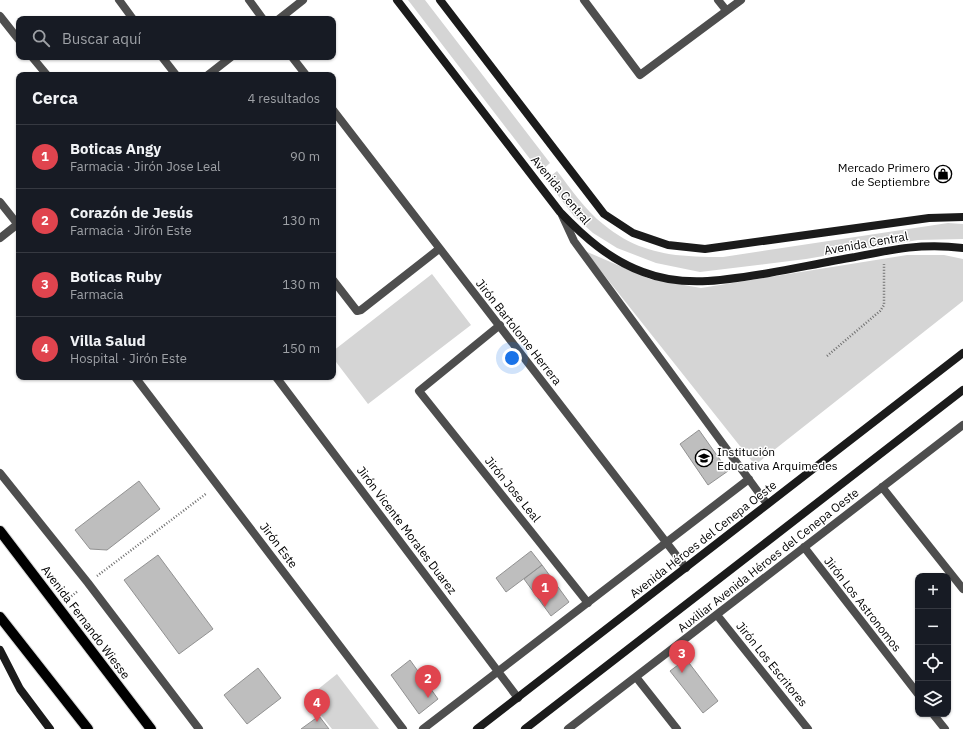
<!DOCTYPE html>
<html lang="es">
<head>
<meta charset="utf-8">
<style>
	body { margin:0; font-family:"IBM Plex Sans",sans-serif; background:#242831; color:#f1f3f6 }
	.controls { position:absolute; right:12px; bottom:12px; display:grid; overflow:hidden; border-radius:8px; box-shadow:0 1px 3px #0004 }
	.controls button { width:36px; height:36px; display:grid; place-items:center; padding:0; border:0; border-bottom:1px solid #363941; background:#171b24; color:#f1f3f6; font:20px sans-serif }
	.you { position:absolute; left:512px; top:358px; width:14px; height:14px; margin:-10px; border:3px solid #fff; border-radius:50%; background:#1a73e8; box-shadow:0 0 0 6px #1a73e833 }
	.badge { display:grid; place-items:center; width:26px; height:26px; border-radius:50%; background:#0b8043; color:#fff; font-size:13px; font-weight:700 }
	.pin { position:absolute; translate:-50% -33px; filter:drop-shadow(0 1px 2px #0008) }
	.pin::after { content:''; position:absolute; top:21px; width:14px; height:12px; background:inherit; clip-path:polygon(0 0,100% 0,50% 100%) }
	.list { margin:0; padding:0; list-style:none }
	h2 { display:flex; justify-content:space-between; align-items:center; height:52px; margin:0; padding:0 16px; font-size:17px }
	h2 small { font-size:13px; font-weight:400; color:#9ea1a6 }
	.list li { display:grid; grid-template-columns:26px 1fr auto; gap:12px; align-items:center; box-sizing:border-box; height:64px; padding:0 16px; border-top:1px solid #363941 }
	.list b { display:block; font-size:15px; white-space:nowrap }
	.list p { margin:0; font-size:13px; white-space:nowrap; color:#9ea1a6 }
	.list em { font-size:13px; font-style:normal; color:#9ea1a6 }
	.icon { flex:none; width:22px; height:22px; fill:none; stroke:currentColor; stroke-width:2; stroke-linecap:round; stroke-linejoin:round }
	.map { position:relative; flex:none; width:963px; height:729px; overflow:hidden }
	.search { position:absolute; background:#171b24; box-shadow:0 1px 3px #0004; left:16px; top:16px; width:320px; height:44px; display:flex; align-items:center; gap:10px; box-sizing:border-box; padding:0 14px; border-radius:8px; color:#9ea1a6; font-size:15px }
	.panel { position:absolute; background:#171b24; box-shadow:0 1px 3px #0004; left:16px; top:72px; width:320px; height:308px; border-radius:8px }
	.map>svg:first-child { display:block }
</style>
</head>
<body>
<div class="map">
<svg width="963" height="729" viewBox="0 0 963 729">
	<rect width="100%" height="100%" fill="#fff"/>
	<!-- green -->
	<path fill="#d5d5d5" d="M408 0H425L550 163 540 172Z
		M557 171C571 189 585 210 603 224 640 255 677 257 723 257L948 223 963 224V239L918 240 806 259 700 272 656 263 617 248 593 233 574 216 546 180Z
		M585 251 650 279 701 288 907 255H944L963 259V301L755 465Z
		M432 274 471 325 368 404 333 358V351Z
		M337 674 379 729H332L307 698Z"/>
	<!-- building -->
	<path fill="#bebebe" stroke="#929292" d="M699 430 728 471 708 485 680 444Z
		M139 481 160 509 107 550 90 549 75 530Z
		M531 551 542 565 506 592 496 578Z
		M158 555 213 629 179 654 124 580Z
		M542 565 569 602 551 616 524 579Z
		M686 659 718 701 703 713 670 671Z
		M410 660 438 699 419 714 391 675Z
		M258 668 281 698 247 724 224 695Z
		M319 716 329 729H301Z"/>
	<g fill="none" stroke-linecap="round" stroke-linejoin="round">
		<defs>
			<path id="primary" d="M0 531 151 729
				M0 617 88 729"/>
		</defs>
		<!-- primary casing -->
		<use href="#primary" stroke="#dbdbdb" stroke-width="12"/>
		<!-- path -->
		<path stroke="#707070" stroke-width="2.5" stroke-dasharray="1 2" stroke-linecap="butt" d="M827 356 880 311 884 305V264
			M97 576 207 493
			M69 598 78 591"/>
		<!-- street -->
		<path stroke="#4e4e4e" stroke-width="8" d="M119 0 133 19
			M249 0 263 19
			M584 0 640 75 741 0
			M718 0 726 10
			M0 16 19 40
			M279 19 303 0
			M32 57 47 75
			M162 57 176 75
			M292 57 306 75
			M208 75 231 57
			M333 110 686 568
			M0 202 19 226
			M562 215 574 241 767 504
			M0 238 19 223
			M333 280 357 311 361 310 439 249
			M500 325 419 391 588 603
			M135 377 403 729
			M276 377 518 698
			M0 473 88 583 199 729
			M882 487 963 589
			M804 547 918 694
			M717 615 808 729
			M636 677 677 729
			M933 714 945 729
			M423 729 749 479
			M568 729 963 425"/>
		<!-- secondary -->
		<path stroke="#1b1b1b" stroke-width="8" d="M397 0 560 212C584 237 610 260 643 272 684 288 726 280 769 273 797 268 826 262 855 257 894 249 923 243 963 248
			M440 0 604 214 633 233 668 245 705 249 929 218 963 217
			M0 650 20 689 50 729
			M477 729 963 353
			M525 729 963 390"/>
		<!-- primary -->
		<use href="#primary" stroke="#000" stroke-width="10"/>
	</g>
	<!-- icons -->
	<defs>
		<symbol id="shop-ring" viewBox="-11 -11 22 22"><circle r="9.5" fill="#fff" stroke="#000" stroke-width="1.5"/><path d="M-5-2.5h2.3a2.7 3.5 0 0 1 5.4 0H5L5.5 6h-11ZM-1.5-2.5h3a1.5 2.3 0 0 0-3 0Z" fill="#000"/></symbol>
		<symbol id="school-ring" viewBox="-11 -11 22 22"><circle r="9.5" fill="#fff" stroke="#000" stroke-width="1.5"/><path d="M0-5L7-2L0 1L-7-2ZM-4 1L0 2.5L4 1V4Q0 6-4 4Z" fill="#000"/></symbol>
	</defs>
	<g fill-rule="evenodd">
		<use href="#shop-ring" x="933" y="164" width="20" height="20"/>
		<use href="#school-ring" x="694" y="448" width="20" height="20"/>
	</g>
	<g text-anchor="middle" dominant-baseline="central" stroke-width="3" stroke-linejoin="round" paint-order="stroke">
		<!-- poi labels -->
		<g font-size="12" fill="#000" stroke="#fff" text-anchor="end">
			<text x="930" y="167">Mercado Primero<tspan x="930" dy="14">de Septiembre</tspan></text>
			<text x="717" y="451" text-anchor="start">Institución<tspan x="717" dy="14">Educativa Arquimedes</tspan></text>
		</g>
		<!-- street labels -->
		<g font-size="12" fill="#000" stroke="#fff">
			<text transform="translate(561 190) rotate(50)">Avenida Central</text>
			<text transform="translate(866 243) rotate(-10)">Avenida Central</text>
			<text transform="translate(519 332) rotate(52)">Jirón Bartolome Herrera</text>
			<text transform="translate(513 489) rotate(51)">Jirón Jose Leal</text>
			<text transform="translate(407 530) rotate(53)">Jirón Vicente Morales Duarez</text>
			<text transform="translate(703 539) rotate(-38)">Avenida Héroes del Cenepa Oeste</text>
			<text transform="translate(279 545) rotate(53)">Jirón Este</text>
			<text transform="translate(768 560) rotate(-38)">Auxiliar Avenida Héroes del Cenepa Oeste</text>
			<text transform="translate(863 604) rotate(52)">Jirón Los Astronomos</text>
			<text transform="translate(86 622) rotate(53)">Avenida Fernando Wiesse</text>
			<text transform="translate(772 664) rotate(51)">Jirón Los Escritores</text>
		</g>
	</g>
</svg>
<div class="controls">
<button>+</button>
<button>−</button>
<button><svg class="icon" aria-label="locate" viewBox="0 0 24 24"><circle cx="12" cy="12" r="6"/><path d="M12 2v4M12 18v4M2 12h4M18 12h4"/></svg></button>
<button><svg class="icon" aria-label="layers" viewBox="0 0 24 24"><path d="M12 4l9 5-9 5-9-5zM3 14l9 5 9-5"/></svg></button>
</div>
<div class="you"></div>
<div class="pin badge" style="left:545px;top:607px;background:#e0444e">1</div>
<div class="pin badge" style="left:428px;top:698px;background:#e0444e">2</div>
<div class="pin badge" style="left:682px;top:673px;background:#e0444e">3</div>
<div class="pin badge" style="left:317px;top:722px;background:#e0444e">4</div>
<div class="search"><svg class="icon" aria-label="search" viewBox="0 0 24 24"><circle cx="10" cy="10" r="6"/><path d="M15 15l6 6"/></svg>Buscar aquí</div>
<section class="panel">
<h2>Cerca<small>4 resultados</small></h2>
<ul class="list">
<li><span class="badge" style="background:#e0444e">1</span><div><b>Boticas Angy</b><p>Farmacia · Jirón Jose Leal</p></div><em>90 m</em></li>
<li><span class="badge" style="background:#e0444e">2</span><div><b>Corazón de Jesús</b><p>Farmacia · Jirón Este</p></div><em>130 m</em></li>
<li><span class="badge" style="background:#e0444e">3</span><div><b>Boticas Ruby</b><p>Farmacia</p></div><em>130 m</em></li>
<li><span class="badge" style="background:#e0444e">4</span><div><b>Villa Salud</b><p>Hospital · Jirón Este</p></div><em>150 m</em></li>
</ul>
</section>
</div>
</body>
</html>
